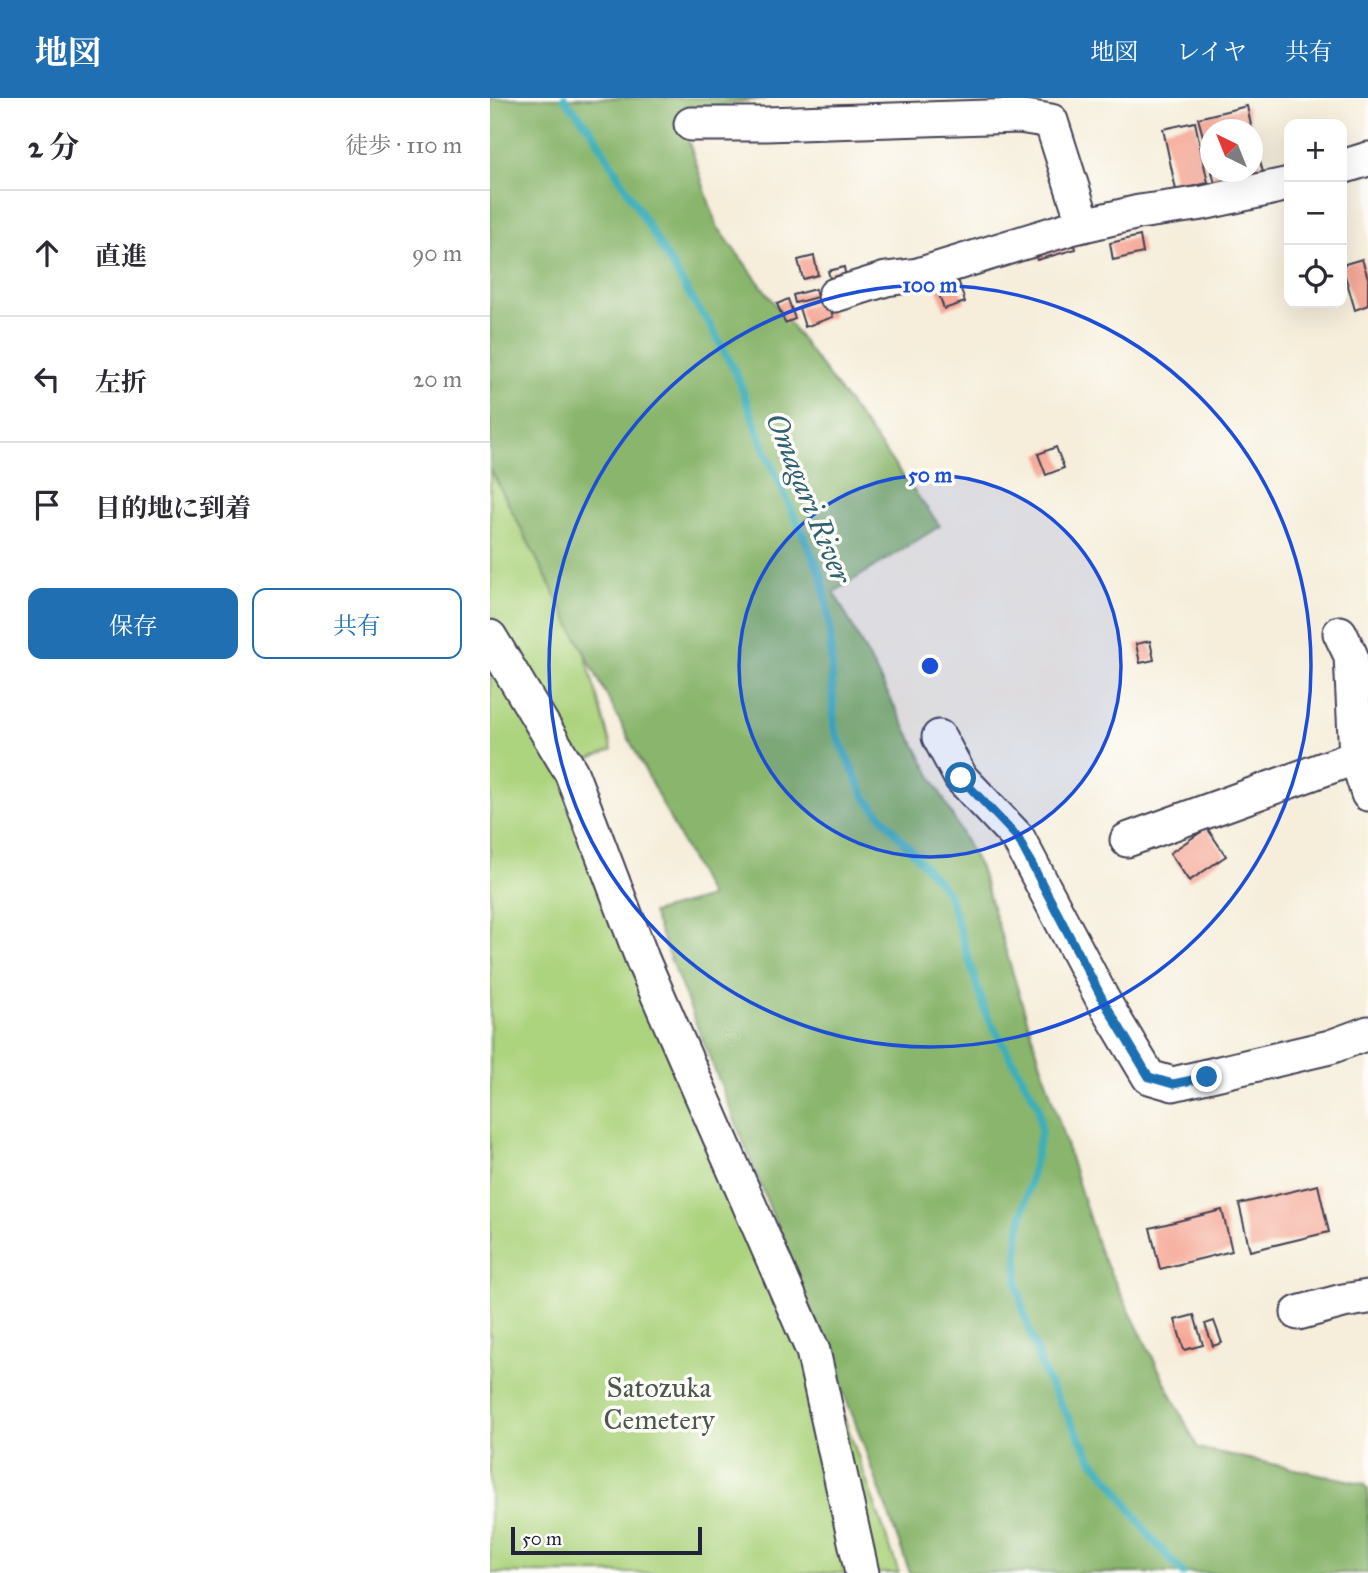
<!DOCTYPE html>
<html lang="ja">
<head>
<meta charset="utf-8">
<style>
	body { margin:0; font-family:"IM FELL Great Primer","Noto Serif JP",serif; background:#f7f7f7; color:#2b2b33 }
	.controls { position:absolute; right:21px; top:21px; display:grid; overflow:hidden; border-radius:14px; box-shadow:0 7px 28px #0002 }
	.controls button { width:63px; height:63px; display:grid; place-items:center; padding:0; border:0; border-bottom:2px solid #e1e1e2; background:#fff; color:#2b2b33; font:35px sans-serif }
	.compass { position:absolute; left:710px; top:21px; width:63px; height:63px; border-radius:50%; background:#fff; box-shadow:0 7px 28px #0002; rotate:317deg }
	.scale { position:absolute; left:21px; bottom:18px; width:191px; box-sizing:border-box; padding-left:7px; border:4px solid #22223b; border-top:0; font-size:19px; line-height:24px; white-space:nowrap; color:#22223b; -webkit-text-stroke:5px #fdfcf7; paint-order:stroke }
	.stop { position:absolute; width:21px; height:21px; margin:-16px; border:5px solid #1f6fb2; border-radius:50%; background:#fff }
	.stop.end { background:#1f6fb2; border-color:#fff; box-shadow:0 2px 7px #0008 }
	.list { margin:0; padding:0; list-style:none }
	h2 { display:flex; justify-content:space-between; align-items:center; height:91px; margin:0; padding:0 28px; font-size:30px }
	h2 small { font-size:23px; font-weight:400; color:#7c7c81 }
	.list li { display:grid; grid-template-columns:46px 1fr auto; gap:21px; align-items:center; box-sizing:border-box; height:126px; padding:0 28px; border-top:2px solid #e1e1e2 }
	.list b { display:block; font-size:26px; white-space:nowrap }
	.list em { font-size:23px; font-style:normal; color:#7c7c81 }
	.actions { display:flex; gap:14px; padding:21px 28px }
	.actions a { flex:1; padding:16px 0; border:2px solid #1f6fb2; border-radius:14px; text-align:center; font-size:24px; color:#1f6fb2 }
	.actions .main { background:#1f6fb2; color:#fff }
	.icon { flex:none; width:38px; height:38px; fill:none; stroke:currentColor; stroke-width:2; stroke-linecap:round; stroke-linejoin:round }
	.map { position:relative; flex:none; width:878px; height:1475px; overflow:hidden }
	header { display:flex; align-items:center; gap:42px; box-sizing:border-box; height:98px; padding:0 35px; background:#1f6fb2; color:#fff }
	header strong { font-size:33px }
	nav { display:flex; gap:38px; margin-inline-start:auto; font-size:24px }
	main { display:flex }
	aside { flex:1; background:#fff }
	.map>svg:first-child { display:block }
</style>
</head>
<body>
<header>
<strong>地図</strong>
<nav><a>地図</a><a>レイヤ</a><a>共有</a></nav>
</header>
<main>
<aside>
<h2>2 分<small>徒歩 · 110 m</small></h2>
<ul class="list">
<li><svg class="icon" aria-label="ahead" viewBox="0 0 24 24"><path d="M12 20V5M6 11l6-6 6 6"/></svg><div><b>直進</b></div><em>90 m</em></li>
<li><svg class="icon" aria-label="left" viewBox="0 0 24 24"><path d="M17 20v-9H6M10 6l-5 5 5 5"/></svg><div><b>左折</b></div><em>20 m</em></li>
<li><svg class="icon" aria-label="arrive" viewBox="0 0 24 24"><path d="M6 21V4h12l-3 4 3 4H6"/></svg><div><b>目的地に到着</b></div></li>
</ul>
<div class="actions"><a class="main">保存</a><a>共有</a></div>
</aside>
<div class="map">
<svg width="878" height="1475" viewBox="0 0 878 1475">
	<rect width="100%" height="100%" fill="#fdfcf7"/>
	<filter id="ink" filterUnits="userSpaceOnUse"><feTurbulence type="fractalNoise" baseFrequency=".0143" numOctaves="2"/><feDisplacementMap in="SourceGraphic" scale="14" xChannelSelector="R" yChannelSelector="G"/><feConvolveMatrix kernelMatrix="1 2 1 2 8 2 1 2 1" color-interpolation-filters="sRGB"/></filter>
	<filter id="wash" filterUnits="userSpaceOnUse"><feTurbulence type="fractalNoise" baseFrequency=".00686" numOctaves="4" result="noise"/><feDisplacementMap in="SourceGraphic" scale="28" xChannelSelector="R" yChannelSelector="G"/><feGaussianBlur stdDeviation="1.57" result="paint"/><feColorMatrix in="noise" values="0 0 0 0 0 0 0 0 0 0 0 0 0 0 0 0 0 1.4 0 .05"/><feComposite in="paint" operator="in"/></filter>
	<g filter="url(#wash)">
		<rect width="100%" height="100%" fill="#f6eedb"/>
		<!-- green -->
		<path fill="#acd37d" stroke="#677a5c" stroke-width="2" d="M0 355 82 509 122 652 80 668 335 1265 409 1475H0Z"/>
		<!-- forest -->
		<path fill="#89b56c" stroke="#566c54" stroke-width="2" d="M0 0H276L189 14 227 128 450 428 344 494 490 770 609 1152 708 1350 875 1386 878 1392V1475H420L364 1321 162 815 220 799 0 370Z"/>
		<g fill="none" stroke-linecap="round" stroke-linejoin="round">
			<!-- stream -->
			<path stroke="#3fafb8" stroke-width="8" d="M74 0 101 32 205 206 219 225 246 275 276 355 332 479 340 529 344 631 375 699 458 795 496 916 548 1007 551 1034 529 1133 527 1184 534 1216 554 1276 603 1363 621 1383 661 1440 693 1475"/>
		</g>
		<g id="blocks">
			<!-- building -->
			<path fill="#f5a897" d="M757 8 762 32H720V64L708 20Z
				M705 24 718 85 686 92 673 31Z
				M762 36 773 74 725 86 722 74H762Z
				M650 138 653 155 623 162 620 145Z
				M583 140 586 151 547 162 544 152Z
				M324 158 328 177 313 181 308 162Z
				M872 161 878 180V207L865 212 852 167Z
				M354 169 356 180 341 184 338 173Z
				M467 178 475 204 454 211 445 185Z
				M325 191 327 199 305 205 303 197Z
				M298 201 305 221 295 225 287 206Z
				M337 201 343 219 315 229 309 210Z
				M566 349 574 370 556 377 548 356Z
				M660 543 664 562 650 565 646 546Z
				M717 730 736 758 699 783 680 755Z
				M828 1087 839 1134 760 1153 749 1106Z
				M732 1112 742 1153 670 1171 660 1130Z
				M704 1217 713 1247 694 1252 685 1222Z
				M724 1223 732 1245 723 1248 715 1226Z"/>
		</g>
	</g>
	<g filter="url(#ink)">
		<use href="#blocks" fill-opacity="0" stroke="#424153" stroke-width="2"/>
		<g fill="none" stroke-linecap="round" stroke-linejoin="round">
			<defs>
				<path id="minor" d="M201 26H276L529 18 561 23 594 127
					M852 69 878 61
					M345 197 396 181 428 177 581 130 649 114 713 105 799 86
					M850 535 861 558 866 658 878 696
					M0 539 81 674 153 863 323 1253 372 1475
					M449 639 471 680 528 740 613 902 659 979 683 986 840 949 878 935
					M637 742 878 655
					M808 1215 853 1203 878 1199"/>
			</defs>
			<!-- minor casing -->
			<use href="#minor" stroke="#424153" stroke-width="37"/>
			<!-- minor -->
			<use href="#minor" stroke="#fff" stroke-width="33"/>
		</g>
	</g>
	<g fill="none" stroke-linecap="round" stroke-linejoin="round" filter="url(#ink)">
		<!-- route -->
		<path stroke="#1f6fb2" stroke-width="9" d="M471 680 528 740 613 902 659 979 683 986 717 979"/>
	</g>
	<!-- distance rings -->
	<circle cx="440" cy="568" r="191" fill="#1d4ed8" fill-opacity=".12"/>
	<g fill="none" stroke="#1d4ed8" stroke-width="3.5">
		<circle cx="440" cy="568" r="191"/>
		<circle cx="440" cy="568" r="381"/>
	</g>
	<g text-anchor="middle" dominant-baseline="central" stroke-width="7" stroke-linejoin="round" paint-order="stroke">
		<!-- park labels -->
		<g font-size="28" fill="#4b574f" stroke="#fdfcf7">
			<text x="169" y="1289">Satozuka<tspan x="169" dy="32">Cemetery</tspan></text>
		</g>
		<!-- water labels -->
		<g font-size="30" font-style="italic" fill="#2f6173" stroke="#fdfcf7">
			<text transform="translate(319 400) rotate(68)">Omagari River</text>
		</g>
	</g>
	<circle cx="440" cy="568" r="10" fill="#1d4ed8" stroke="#fdfcf7" stroke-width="3.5"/>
	<g font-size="21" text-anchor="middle" font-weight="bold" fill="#1d4ed8" stroke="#fdfcf7" stroke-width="7" stroke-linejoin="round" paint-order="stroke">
		<text x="440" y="194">100 m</text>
		<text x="440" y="384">50 m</text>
	</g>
</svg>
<div class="controls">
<button>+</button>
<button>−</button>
<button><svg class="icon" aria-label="locate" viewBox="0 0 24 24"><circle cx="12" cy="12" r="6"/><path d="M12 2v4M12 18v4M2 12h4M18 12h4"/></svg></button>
</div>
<svg class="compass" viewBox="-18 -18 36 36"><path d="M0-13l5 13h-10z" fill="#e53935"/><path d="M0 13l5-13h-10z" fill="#7c7c81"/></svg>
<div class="scale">50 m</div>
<div class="stop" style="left:471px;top:680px"></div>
<div class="stop end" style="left:717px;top:979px"></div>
</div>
</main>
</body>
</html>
